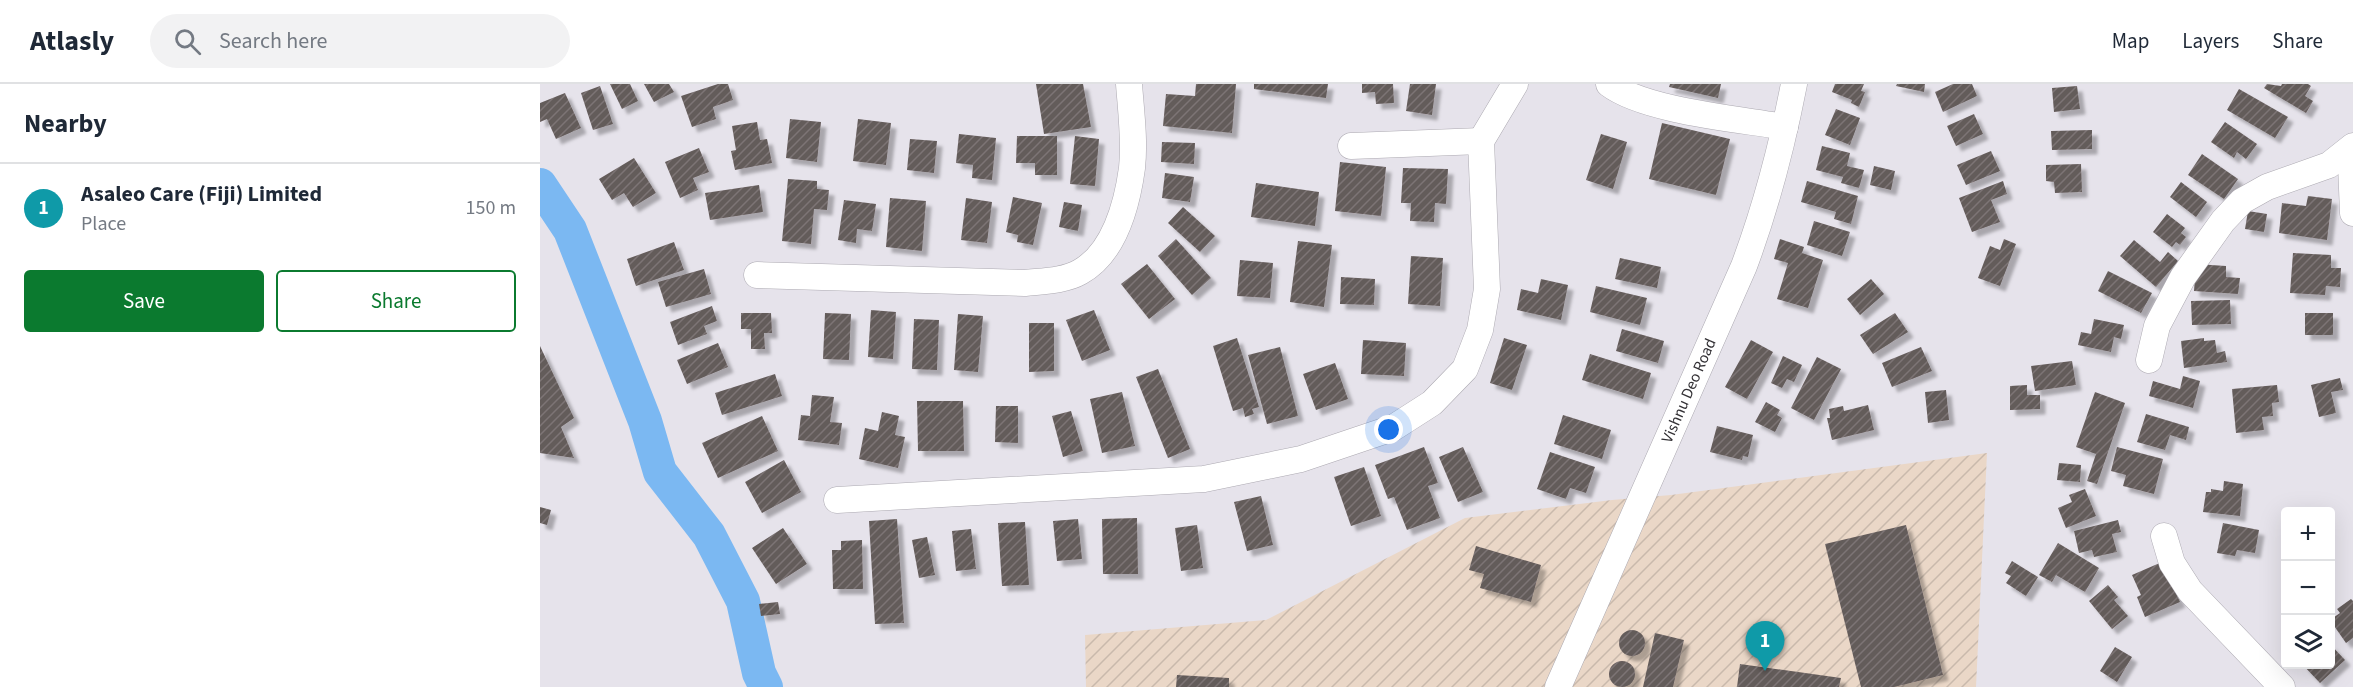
<!DOCTYPE html>
<html lang="en">
<head>
<meta charset="utf-8">
<style>
	body { margin:0; font-family:"Source Sans 3",sans-serif; background:#f2f2f3; color:#1f2937 }
	.controls { position:absolute; right:18px; bottom:18px; display:grid; overflow:hidden; border-radius:6px; box-shadow:0 6px 24px #0002 }
	.controls button { width:54px; height:54px; display:grid; place-items:center; padding:0; border:0; border-bottom:2px solid #e0e1e3; background:#fff; color:#1f2937; font:30px sans-serif }
	.you { position:absolute; left:849px; top:346px; width:21px; height:21px; margin:-15px; border:4px solid #fff; border-radius:50%; background:#1a73e8; box-shadow:0 0 0 9px #1a73e833 }
	.badge { display:grid; place-items:center; width:39px; height:39px; border-radius:50%; background:#0b7a2f; color:#fff; font-size:20px; font-weight:700 }
	.pin { position:absolute; translate:-50% -50px; filter:drop-shadow(0 2px 3px #0008) }
	.pin::after { content:''; position:absolute; top:32px; width:21px; height:18px; background:inherit; clip-path:polygon(0 0,100% 0,50% 100%) }
	.list { margin:0; padding:0; list-style:none }
	h2 { display:flex; justify-content:space-between; align-items:center; height:78px; margin:0; padding:0 24px; font-size:26px }
	h2 small { font-size:20px; font-weight:400; color:#747a83 }
	.list li { display:grid; grid-template-columns:39px 1fr auto; gap:18px; align-items:center; box-sizing:border-box; height:90px; padding:0 24px; border-top:2px solid #e0e1e3 }
	.list b { display:block; font-size:22px; white-space:nowrap }
	.list p { margin:0; font-size:20px; white-space:nowrap; color:#747a83 }
	.list em { font-size:20px; font-style:normal; color:#747a83 }
	.actions { display:flex; gap:12px; padding:18px 24px }
	.actions a { flex:1; padding:14px 0; border:2px solid #0b7a2f; border-radius:6px; text-align:center; font-size:21px; color:#0b7a2f }
	.actions .main { background:#0b7a2f; color:#fff }
	.icon { flex:none; width:33px; height:33px; fill:none; stroke:currentColor; stroke-width:2; stroke-linecap:round; stroke-linejoin:round }
	.map { position:relative; flex:none; width:1813px; height:603px; overflow:hidden }
	header { display:flex; align-items:center; gap:36px; box-sizing:border-box; height:84px; padding:0 30px; background:#fff; border-bottom:2px solid #e0e1e3 }
	header strong { font-size:28px }
	nav { display:flex; gap:33px; margin-inline-start:auto; font-size:21px }
	.search { width:420px; height:54px; background:#f2f2f3; display:flex; align-items:center; gap:15px; box-sizing:border-box; padding:0 21px; border-radius:33px; color:#747a83; font-size:22px }
	main { display:flex }
	aside { flex:1; background:#fff }
	.map>svg:first-child { display:block }
</style>
</head>
<body>
<header>
<strong>Atlasly</strong>
<div class="search"><svg class="icon" aria-label="search" viewBox="0 0 24 24"><circle cx="10" cy="10" r="6"/><path d="M15 15l6 6"/></svg>Search here</div>
<nav><a>Map</a><a>Layers</a><a>Share</a></nav>
</header>
<main>
<aside>
<h2>Nearby<small></small></h2>
<ul class="list">
<li><span class="badge" style="background:#0f9aa8">1</span><div><b>Asaleo Care (Fiji) Limited</b><p>Place</p></div><em>150 m</em></li>
</ul>
<div class="actions"><a class="main">Save</a><a>Share</a></div>
</aside>
<div class="map">
<svg width="1813" height="603" viewBox="0 0 1813 603">
	<defs>
		<pattern id="industrial-furrows" width="10" height="10" patternUnits="userSpaceOnUse" patternTransform="scale(1.5)"><rect width="10" height="10" fill="#ead7c7"/><path d="M-1 1l2-2M0 10L10 0M9 11l2-2" fill="none" stroke="#c9b9ac"/></pattern>
		<pattern id="building-hatch" width="6" height="6" patternUnits="userSpaceOnUse" patternTransform="scale(1.5)"><rect width="6" height="6" fill="#645b5a"/><path d="M-1 1l2-2M0 6l6-6M5 7l2-2" fill="none" stroke="#7c7474"/></pattern>
		<filter id="shadow"><feDropShadow dx="5.5" dy="5.5" stdDeviation="1.5" flood-color="#0004"/></filter>
	</defs>
	<rect width="100%" height="100%" fill="#e6e3eb"/>
	<!-- industrial -->
	<path fill="url(#industrial-furrows)" d="M1447 369 1436 603H546L545 551 726 536 925 434 1072 416 1131 411Z"/>
	<g fill="none" stroke-linecap="round" stroke-linejoin="round">
		<!-- river -->
		<path stroke="#7bb8f2" stroke-width="34" d="M0 101 30 146 105 337 120 388 169 451 203 517 219 589 226 603"/>
	</g>
	<!-- building -->
	<path fill="url(#building-hatch)" filter="url(#shadow)" d="M70 0H90L98 17 82 25Z
		M104 0H129L134 8 114 18Z
		M178 0H188L193 16 173 23 176 35 152 43 141 12Z
		M496 0H543L551 43 504 50Z
		M656 0H696L692 49 623 42 626 10 655 12Z
		M714 0H788L786 14 714 5Z
		M822 0H853L854 19 836 20 835 8 822 9Z
		M870 0H896L892 31 866 27Z
		M1130 0H1181L1178 14 1129 3Z
		M1295 0H1324L1321 7 1325 8 1319 23 1311 19 1312 16 1292 8Z
		M1357 0H1385L1384 8 1356 2Z
		M1413 0H1432L1437 12 1403 28 1395 8Z
		M1727 0 1741 2 1742 0H1768L1771 2 1765 12 1773 17 1766 29 1724 4Z
		M60 2 73 40 53 46 41 9Z
		M1537 2 1540 25 1514 28 1512 4Z
		M1699 5 1748 33 1735 54 1687 26Z
		M25 9 41 44 16 55 7 35 0 38V19Z
		M1296 25 1320 34 1310 61 1285 51Z
		M1434 30 1443 50 1416 62 1407 42Z
		M250 35 281 38 277 78 246 74Z
		M318 35 351 39 346 81 313 77Z
		M217 38 220 56 227 55 232 79 195 86 191 67 196 66 192 42Z
		M1685 38 1717 60 1706 75 1697 68 1694 74 1671 58Z
		M1122 39 1190 55 1176 111 1109 95Z
		M1552 46V65L1512 66 1511 47Z
		M419 50 456 54 452 96 432 94 433 81 416 79Z
		M1061 50 1087 58 1073 105 1046 96Z
		M477 52H517V91H495V79H476Z
		M535 52 559 55 555 102 530 100Z
		M370 55 397 57 394 89 367 86Z
		M622 58 655 59 654 80 621 78Z
		M1282 62 1310 69 1307 82 1324 86 1319 104 1301 99 1303 93 1276 86Z
		M159 64 169 88 153 94 158 106 140 114 125 78Z
		M1451 67 1460 87 1426 101 1417 81Z
		M1662 70 1698 95 1684 115 1648 91Z
		M94 74 116 109 93 123 84 109 72 116 59 95Z
		M800 78 846 83 841 132 795 127Z
		M1541 80 1542 108 1515 109 1514 98 1506 97V81Z
		M1334 82 1355 87 1351 106 1330 101Z
		M863 84 908 85 906 120 895 119 894 138 870 137 871 119H861Z
		M625 89 654 93 650 118 622 114Z
		M248 95 277 97V105L289 106 287 126 274 125 271 160 242 157Z
		M1267 97 1318 112 1311 140 1294 135 1296 128 1261 118Z
		M1463 97 1467 110 1451 116 1460 138 1432 148 1419 114Z
		M1641 98 1667 118 1656 133 1630 113Z
		M716 99 779 108 775 142 711 133Z
		M219 101 223 128 170 136 165 109Z
		M1768 112 1792 115 1787 156 1739 149 1742 119 1766 122Z
		M473 113 502 119 493 161 477 158 478 151 466 148Z
		M350 114 386 117 382 167 346 163Z
		M426 114 452 118 447 159 421 156Z
		M304 116 336 120 332 147 317 145 316 159 298 156Z
		M524 118 542 121 538 147 519 143Z
		M643 123 675 152 660 168 628 139Z
		M1708 127 1727 130 1724 148 1705 145Z
		M1627 130 1645 144 1641 149 1646 153 1640 161 1636 158 1632 163 1613 148Z
		M1274 137 1310 148 1302 172 1267 161Z
		M636 155 671 194 652 211 618 172Z
		M1240 155 1264 163 1262 169 1283 176 1268 224 1237 215 1248 179 1234 175Z
		M1464 155 1476 160 1460 202 1438 194 1450 162 1460 166Z
		M1594 156 1620 178 1628 168 1638 177 1616 203 1580 172Z
		M758 157 792 161 784 223 750 218Z
		M134 158 144 186 96 202 87 175Z
		M1753 169 1791 171V184H1801L1800 203 1786 202 1785 211 1750 209Z
		M871 172 903 174 900 222 868 220Z
		M1080 174 1121 183 1117 204 1075 195Z
		M700 176 733 179 730 214 697 212Z
		M607 180 635 215 609 235 581 200Z
		M1656 180 1686 182V193L1700 194 1698 210 1654 207Z
		M164 185 171 210 126 223 118 198Z
		M1568 187 1612 209 1601 229 1558 207Z
		M801 193 835 195 834 221 800 220Z
		M1001 195 1028 201 1021 236 977 226 981 205 998 209Z
		M1331 195 1344 210 1320 231 1307 215Z
		M1056 202 1107 214 1100 241 1050 228Z
		M1690 216 1691 240 1652 241 1651 217Z
		M172 222 177 237 164 242 167 250 138 261 130 238Z
		M331 226 356 228 353 275 328 273Z
		M554 226 570 266 542 277 526 236Z
		M201 229H231L232 249H224L225 265H211V245H201Z
		M285 229 311 230 309 276 283 275Z
		M1355 229 1368 248 1333 270 1320 251Z
		M1765 229H1793V251H1765Z
		M418 230 443 232 438 288 414 286Z
		M374 235 399 236 397 286 372 285Z
		M1554 235 1584 241 1581 255 1574 253 1571 268 1538 261 1541 248 1551 250Z
		M489 239H514V287L489 288Z
		M1082 245 1124 257 1118 279 1076 267Z
		M697 254 719 323 712 325 714 330 705 333 703 324 693 327 673 262Z
		M964 254 987 261 972 306 950 299Z
		M1664 254V257L1675 256 1677 269 1685 267 1687 278 1644 284 1641 257Z
		M823 256 866 259 864 292 821 290Z
		M1211 256 1233 268 1207 315 1185 303Z
		M178 259 188 283 147 300 137 276Z
		M0 262 34 334 21 343 34 374 0 369Z
		M740 263 758 332 727 340 708 271Z
		M1381 263 1392 287 1352 303 1342 279Z
		M1050 270 1111 289 1103 315 1042 296Z
		M1243 272 1262 281 1254 298 1247 295 1242 304 1231 299Z
		M1277 273 1301 285 1274 336 1251 324Z
		M1532 277 1536 301 1495 307 1491 282Z
		M795 279 808 315 776 326 763 290Z
		M618 285 650 365 628 374 596 293Z
		M235 290 242 312 182 331 175 309Z
		M1643 292 1660 297 1653 324 1609 312 1613 297 1640 305Z
		M1800 294 1803 306 1791 308 1796 329 1779 333 1771 301Z
		M1487 301V311H1500V325L1470 326V302Z
		M1737 301 1739 318 1732 319 1733 332 1722 333 1724 346 1696 349 1692 305Z
		M1406 306 1409 336 1388 339 1385 308Z
		M582 308 595 362 562 369 550 315Z
		M1555 308 1585 319 1557 400 1547 397 1556 370 1536 363Z
		M272 311 294 313 290 338 302 339 299 361 258 356 261 331 270 332Z
		M377 317H423L424 367H378Z
		M1226 318 1240 326 1237 331 1242 334 1235 348 1215 338Z
		M1328 321 1334 346 1292 356 1287 334H1290L1289 325 1303 322 1304 327Z
		M456 322H478V359L455 358Z
		M531 327 543 367 523 373 512 332Z
		M342 328 359 332 355 351 365 353 358 384 319 375 325 344 338 347Z
		M1606 330 1649 343 1646 356 1630 351 1625 366 1597 358Z
		M1023 331 1071 346 1062 375 1014 360Z
		M222 332 238 367 178 394 162 359Z
		M1177 342 1213 351 1208 373 1203 372 1202 376 1170 368Z
		M884 363 898 399 888 402 900 434 867 446 854 413 848 415 835 381Z
		M923 363 943 408 918 418 899 373Z
		M1577 363 1623 375 1614 410 1583 402 1586 391 1571 387Z
		M1010 368 1055 383 1046 409 1030 404 1026 415 997 405Z
		M244 376 261 408 222 429 205 398Z
		M1519 379 1541 381 1540 398 1517 396Z
		M824 383 841 432 811 442 794 393Z
		M1684 397 1703 400 1700 432 1663 428 1666 408H1671V405L1683 407Z
		M1545 405 1556 432 1526 444 1518 424 1532 418 1529 411Z
		M721 412 733 461 707 467 694 418Z
		M0 423 11 426 7 441 0 439Z
		M597 434 598 490H563L562 435Z
		M357 435 364 539 335 540 329 437Z
		M538 435 542 475 517 477 513 437Z
		M1578 436 1581 448 1572 450 1577 468 1554 473 1552 466 1539 469 1534 447Z
		M485 438 489 501 462 502 458 439Z
		M1683 439 1719 446 1715 469 1697 466 1695 472 1677 469Z
		M657 441 663 484 641 487 635 444Z
		M1366 441 1403 591 1354 603H1321L1285 460Z
		M243 444 267 480 236 500 212 464Z
		M431 445 436 485 416 487 412 447Z
		M387 453 395 491 379 494 372 456Z
		M322 456 323 505H293L292 466H301V457Z
		M1518 459 1559 484 1545 508 1516 491 1512 498 1499 491Z
		M936 462 1001 481 991 518 940 504 944 490 929 486Z
		M1472 477 1498 493 1486 512 1466 499 1471 492 1465 489Z
		M1622 478 1640 518 1605 533 1597 513 1601 511 1592 491Z
		M1568 501 1578 513 1574 516 1588 532 1572 545 1549 517Z
		M1811 515 1813 517V554L1806 559 1790 536 1800 529 1797 525Z
		M238 518 240 530 221 532 219 520Z
		M1079 559a13 13 0 1 1 26 0a13 13 0 1 1-26 0Z
		M1115 549 1144 556 1133 603H1103Z
		M1790 560 1805 576 1780 599 1762 580H1790Z
		M1575 563 1592 573 1577 598 1560 587Z
		M1069 590a13 13 0 1 1 26 0a13 13 0 1 1-26 0Z
		M1200 580 1301 594 1299 603H1197Z
		M637 591 689 594V603H636Z"/>
	<g fill="none" stroke-linecap="round" stroke-linejoin="round">
		<defs>
			<g id="minor">
				<path d="M1069 0C1105 27 1199 35 1245 43"/>
				<path d="M811 62 941 57"/>
				<path d="M1806 70 1811 80 1813 129"/>
				<path d="M217 191 485 199C503 197 524 197 540 188 574 169 587 121 592 84 595 57 591 27 589 0"/>
				<path d="M1609 276 1617 242 1643 193 1683 137 1702 117 1727 103 1789 81 1813 62"/>
				<path d="M297 416 664 395 761 375 853 344 892 319 925 285 940 246 947 205 941 57 975 0"/>
				<path d="M1624 452 1632 479 1650 507 1742 603"/>
				<path id="s1" d="M1018 603 1204 182C1226 123 1242 62 1254 0"/>
			</g>
		</defs>
		<!-- minor casing -->
		<use href="#minor" stroke="#aca9b1" stroke-width="27"/>
		<!-- minor -->
		<use href="#minor" stroke="#fff" stroke-width="26"/>
	</g>
	<g text-anchor="middle" dominant-baseline="central" stroke-width="6" stroke-linejoin="round" paint-order="stroke">
		<!-- street labels -->
		<g font-size="16" fill="#333135" stroke="#e6e3eb">
			<text stroke="none"><textPath href="#s1" startOffset="324">Vishnu Deo Road</textPath></text>
		</g>
	</g>
</svg>
<div class="controls">
<button>+</button>
<button>−</button>
<button><svg class="icon" aria-label="layers" viewBox="0 0 24 24"><path d="M12 4l9 5-9 5-9-5zM3 14l9 5 9-5"/></svg></button>
</div>
<div class="you"></div>
<div class="pin badge" style="left:1225px;top:587px;background:#0f9aa8">1</div>
</div>
</main>
</body>
</html>
